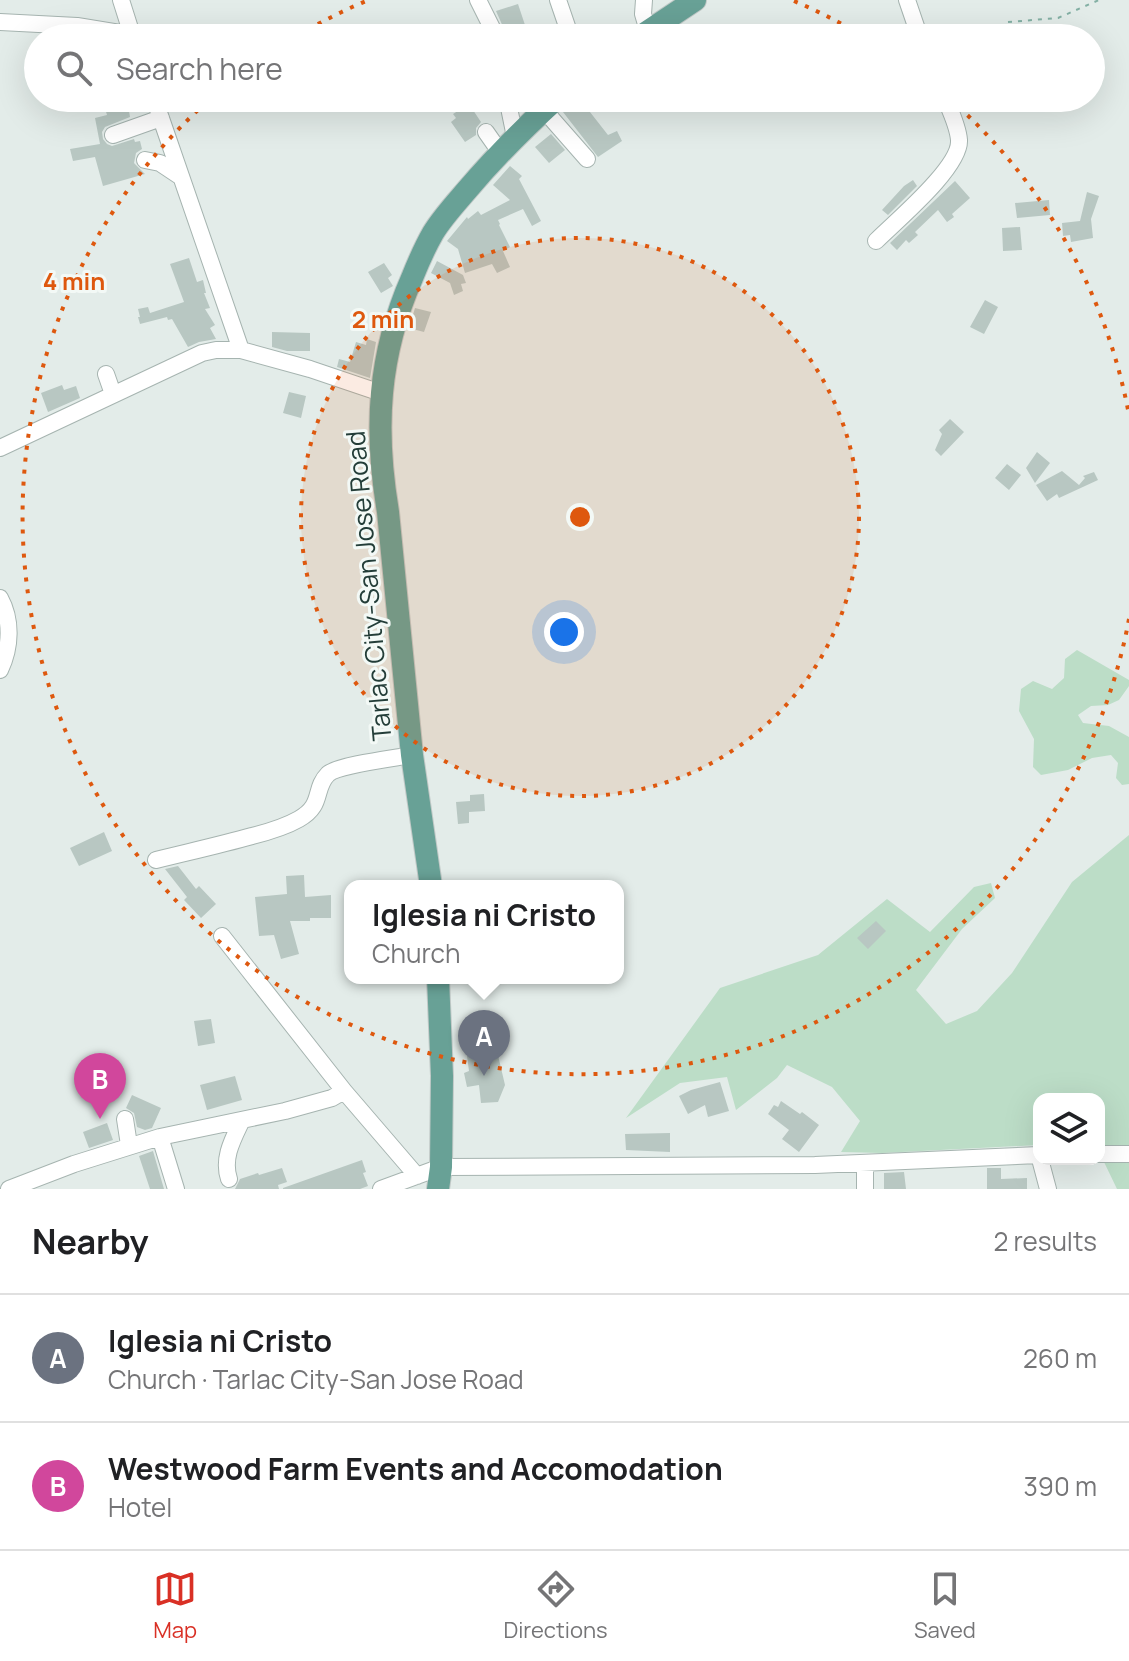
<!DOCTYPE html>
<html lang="en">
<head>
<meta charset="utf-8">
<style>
	body { margin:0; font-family:Manrope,sans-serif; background:#f6f6f6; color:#202124 }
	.controls { position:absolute; right:24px; bottom:24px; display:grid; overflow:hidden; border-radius:16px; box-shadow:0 8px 32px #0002 }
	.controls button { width:72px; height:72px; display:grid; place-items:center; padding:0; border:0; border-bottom:2px solid #e0e0e0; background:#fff; color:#202124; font:40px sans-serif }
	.you { position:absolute; left:564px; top:632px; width:28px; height:28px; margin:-20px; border:6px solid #fff; border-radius:50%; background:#1a73e8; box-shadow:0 0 0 12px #1a73e833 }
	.badge { display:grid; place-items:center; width:52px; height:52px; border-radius:50%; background:#d93025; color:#fff; font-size:26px; font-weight:700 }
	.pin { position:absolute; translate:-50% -66px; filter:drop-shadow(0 2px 4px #0008) }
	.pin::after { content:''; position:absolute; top:42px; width:28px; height:24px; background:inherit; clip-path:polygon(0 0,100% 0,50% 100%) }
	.popup { position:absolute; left:344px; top:880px; width:280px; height:104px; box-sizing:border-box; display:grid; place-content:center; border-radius:16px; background:#fff; filter:drop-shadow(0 2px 6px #0005); font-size:26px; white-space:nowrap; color:#757577 }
	.popup b { font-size:30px; color:#202124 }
	.popup::after { content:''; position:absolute; left:50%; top:100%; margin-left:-16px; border:16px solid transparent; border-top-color:#fff }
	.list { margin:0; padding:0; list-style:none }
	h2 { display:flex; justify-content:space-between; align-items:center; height:104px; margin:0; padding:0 32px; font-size:34px }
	h2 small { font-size:26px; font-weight:400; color:#757577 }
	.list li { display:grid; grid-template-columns:52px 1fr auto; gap:24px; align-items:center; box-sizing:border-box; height:128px; padding:0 32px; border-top:2px solid #e0e0e0 }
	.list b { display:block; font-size:30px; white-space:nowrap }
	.list p { margin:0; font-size:26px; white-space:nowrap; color:#757577 }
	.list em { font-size:26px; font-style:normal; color:#757577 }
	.icon { flex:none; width:44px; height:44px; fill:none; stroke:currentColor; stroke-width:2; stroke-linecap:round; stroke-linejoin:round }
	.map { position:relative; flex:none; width:1129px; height:1189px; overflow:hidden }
	.search { position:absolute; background:#fff; box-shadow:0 8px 32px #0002; left:24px; right:24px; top:24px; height:88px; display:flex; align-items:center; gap:20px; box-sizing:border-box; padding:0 28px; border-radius:44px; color:#757577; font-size:30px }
	.sheet { height:360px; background:#fff }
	nav { display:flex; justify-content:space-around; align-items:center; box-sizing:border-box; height:112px; border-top:2px solid #e0e0e0; background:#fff; font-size:22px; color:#757577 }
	nav a { display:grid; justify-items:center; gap:4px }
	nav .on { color:#d93025 }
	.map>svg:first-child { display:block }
</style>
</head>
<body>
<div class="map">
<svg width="1129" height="1189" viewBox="0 0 1129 1189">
	<rect width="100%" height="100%" fill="#e3ece9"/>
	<!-- green -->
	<path fill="#bcddc7" d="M1077 650 1129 680V686L1119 700 1108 705 1091 706 1078 715 1083 723 1109 726 1129 737V784L1122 785 1116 778 1118 763 1111 755 1092 758 1068 770 1041 775 1033 767 1034 739 1019 711 1021 689 1033 681 1052 689 1064 678 1065 659Z
		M1129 835V1189H1117L1104 1162 1055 1161 1054 1159H1099V1099H1039V1145L882 1153 841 1152 860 1121 832 1087 787 1065 777 1078 736 1110 727 1077 680 1083 626 1118 720 988 818 955 887 899 930 932 974 887 991 883 995 898 962 929 916 990 946 1024 977 1011 1012 973 1072 882Z"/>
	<!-- building -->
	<path fill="#b8c7c2" d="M518 4 528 34 515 38H508L496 11Z
		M102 98H119L121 107H124V112L129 111 130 117 105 127 102 132 103 139 107 144 112 146 134 139 135 142 140 141 142 149 136 153 134 163 145 174 103 186 95 157 73 161 70 149 100 144 95 118 107 115Z
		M579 98 608 135 617 131 622 141 598 157 563 112Z
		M469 104 481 122 476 128V135L465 142 451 122 456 118 453 114Z
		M551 134 565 150 549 163 535 147Z
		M510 166 522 176 519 179 541 221 532 226 523 209 498 220 500 224 499 225 510 247 503 251 510 267 497 273 492 264 465 273 458 249 447 241 467 217 468 219 478 211 481 215 510 200 493 185Z
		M913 180 917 186 888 215 882 210 904 186Z
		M955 181 970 198 952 214 954 217 947 222 938 210 915 232 918 235 909 243 906 240 897 250 890 243Z
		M1087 192 1099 196 1091 219 1093 238 1071 242 1070 235 1063 236 1062 223 1080 221Z
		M1049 200 1050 215 1017 218 1015 203Z
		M1020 227 1022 250 1003 251 1002 228Z
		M189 258 197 282 203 280 206 293H204L210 308 205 309 215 325 210 328 216 339 199 342 188 347 172 319 168 320 167 317 140 324 138 317H140L138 309 148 307 150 313 184 302 170 264Z
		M437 261 463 275 466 283 461 284 463 291 454 295 450 283 431 273Z
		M384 263 392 275 388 278 393 286 381 293 368 272Z
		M985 300 998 307 984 334 970 327Z
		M415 308 431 312 424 332 409 328Z
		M272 332 310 333V351H287L272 347Z
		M367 339 376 342 370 378 337 367 339 359 350 362 356 342 366 345Z
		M62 385 64 390 76 386 80 398 48 412 41 393Z
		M289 392 306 396 301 418 283 413Z
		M950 419 964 432 941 456 935 450 942 434 939 430Z
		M1037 452 1050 463 1035 483 1026 468Z
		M1007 464 1021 475 1009 490 995 478Z
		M1062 471 1079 485 1085 478 1083 476 1094 472 1098 480 1059 498 1057 494 1047 501 1036 485Z
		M484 794 485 811 469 812V823L458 824 456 802 470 801V795Z
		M104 832 112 851 79 866 70 848Z
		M178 866 196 889 199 886 216 904 201 918 184 900 187 897 165 869Z
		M304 875 305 897 331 895V918H310V921H290L299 954 281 959 274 935 259 936 255 897 287 894 286 876Z
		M876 921 886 931 868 949 857 938Z
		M211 1019 215 1043 198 1046 194 1021Z
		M497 1051 505 1085 498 1102 481 1103 479 1085 467 1087 464 1073 469 1071 467 1056 481 1055 483 1068Z
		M235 1076 242 1100 207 1110 200 1085Z
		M720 1082 729 1111 708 1117 705 1105 688 1114 679 1096 691 1090Z
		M132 1095 161 1108 152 1128 145 1130 137 1127 134 1113 126 1108Z
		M781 1101 800 1114 802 1112 819 1125 799 1152 782 1139 789 1130 768 1114 774 1105 778 1107Z
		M107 1123 113 1140 89 1148 83 1132Z
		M670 1133V1152L626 1150 625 1134Z
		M153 1151 164 1189H150L139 1156Z
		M362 1160 366 1172 363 1173 368 1186 360 1189H283V1188Z
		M282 1168 287 1182 278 1185 279 1189H235L240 1179 258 1173 259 1175Z
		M987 1168H1001V1179L1027 1178V1189H987Z
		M904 1172 906 1189H884V1173Z"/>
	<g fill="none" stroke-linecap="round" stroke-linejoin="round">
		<defs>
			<path id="minor" d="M121 0 133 38
				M478 0 497 38
				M558 0 571 38
				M644 0 643 14 648 31
				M907 0 920 38
				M0 22 77 26 132 35
				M154 98 241 350
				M507 98 515 137
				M544 110 587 159
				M486 132 500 152
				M113 135 161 118
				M145 160 160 163 181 177
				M876 241C896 221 961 167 959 140 958 126 950 110 945 98
				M106 374 113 394
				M0 448 202 353 216 350H241L310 369 381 393
				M0 598C12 620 11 647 0 670
				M156 860C188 852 220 845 252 836 268 832 285 827 299 819 324 805 313 789 328 774 338 765 396 758 412 755
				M222 936 344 1091
				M125 1119 129 1145
				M1099 1154H1129
				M1040 1159 1048 1189
				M229 1179C222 1158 233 1139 242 1120
				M9 1189 74 1164 160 1137
				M176 1189 160 1137 285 1111 332 1098 344 1091 417 1176
				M381 1189 441 1167 815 1165 1039 1155
				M865 1189V1163"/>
			<path id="major" d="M638 38 695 0
				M431 886 412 755 388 512C374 429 378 355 412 278 418 263 425 247 433 233 442 218 455 204 467 190 495 157 525 127 557 98
				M438 1189 441 1167 442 1076 438 978"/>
		</defs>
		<!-- minor casing -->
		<use href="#minor" stroke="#a6b4b0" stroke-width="18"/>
		<!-- major casing -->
		<use href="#major" stroke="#c1c9c7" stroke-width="24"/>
		<!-- path -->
		<path stroke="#83b0a4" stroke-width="2" stroke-dasharray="4 6" stroke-linecap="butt" d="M1008 22 1058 18 1099 0"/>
		<!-- minor -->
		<use href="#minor" stroke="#fff" stroke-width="16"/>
		<!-- major -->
		<use href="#major" stroke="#68a196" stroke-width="22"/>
	</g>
	<!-- distance rings -->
	<circle cx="580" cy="517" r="279" fill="#de580e" fill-opacity=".12"/>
	<g fill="none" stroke="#de580e" stroke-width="4" stroke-dasharray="4 8">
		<circle cx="580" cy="517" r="279"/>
		<path d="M1129 619A558 558 0 1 1 210 99M297 36A558 558 0 0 1 366 1M794 1A558 558 0 0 1 863 36M950 99A558 558 0 0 1 1129 415"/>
	</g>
	<g text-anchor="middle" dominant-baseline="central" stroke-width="6" stroke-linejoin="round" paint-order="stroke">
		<!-- street labels -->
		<g font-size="26" fill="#233d38" stroke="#f3f9f6">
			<text transform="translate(368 586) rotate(-95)">Tarlac City-San Jose Road</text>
		</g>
	</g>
	<circle cx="580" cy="517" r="12" fill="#de580e" stroke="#f3f9f6" stroke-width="4"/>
	<g font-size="24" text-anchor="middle" font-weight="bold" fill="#de580e" stroke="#f3f9f6" stroke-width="6" stroke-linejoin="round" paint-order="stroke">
		<text x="74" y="290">4 min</text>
		<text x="383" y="328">2 min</text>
	</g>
</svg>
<div class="controls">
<button><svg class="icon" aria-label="layers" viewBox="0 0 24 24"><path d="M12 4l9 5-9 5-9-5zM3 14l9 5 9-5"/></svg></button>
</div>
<div class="you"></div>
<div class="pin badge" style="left:484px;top:1076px;background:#6b7280">A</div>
<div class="popup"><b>Iglesia ni Cristo</b>Church</div>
<div class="pin badge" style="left:100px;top:1119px;background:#d1479c">B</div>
<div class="search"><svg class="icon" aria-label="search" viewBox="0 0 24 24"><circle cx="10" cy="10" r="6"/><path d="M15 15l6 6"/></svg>Search here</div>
</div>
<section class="sheet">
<h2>Nearby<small>2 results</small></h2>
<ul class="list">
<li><span class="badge" style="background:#6b7280">A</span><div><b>Iglesia ni Cristo</b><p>Church · Tarlac City-San Jose Road</p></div><em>260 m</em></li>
<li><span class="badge" style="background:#d1479c">B</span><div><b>Westwood Farm Events and Accomodation</b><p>Hotel</p></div><em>390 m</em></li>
</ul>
</section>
<nav>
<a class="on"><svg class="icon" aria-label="map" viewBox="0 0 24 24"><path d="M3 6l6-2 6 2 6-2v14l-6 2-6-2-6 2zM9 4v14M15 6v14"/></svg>Map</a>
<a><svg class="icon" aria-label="directions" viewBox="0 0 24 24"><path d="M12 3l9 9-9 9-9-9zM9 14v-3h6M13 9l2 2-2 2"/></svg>Directions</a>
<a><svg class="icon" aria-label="saved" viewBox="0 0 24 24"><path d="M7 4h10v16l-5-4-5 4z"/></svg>Saved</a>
</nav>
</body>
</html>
